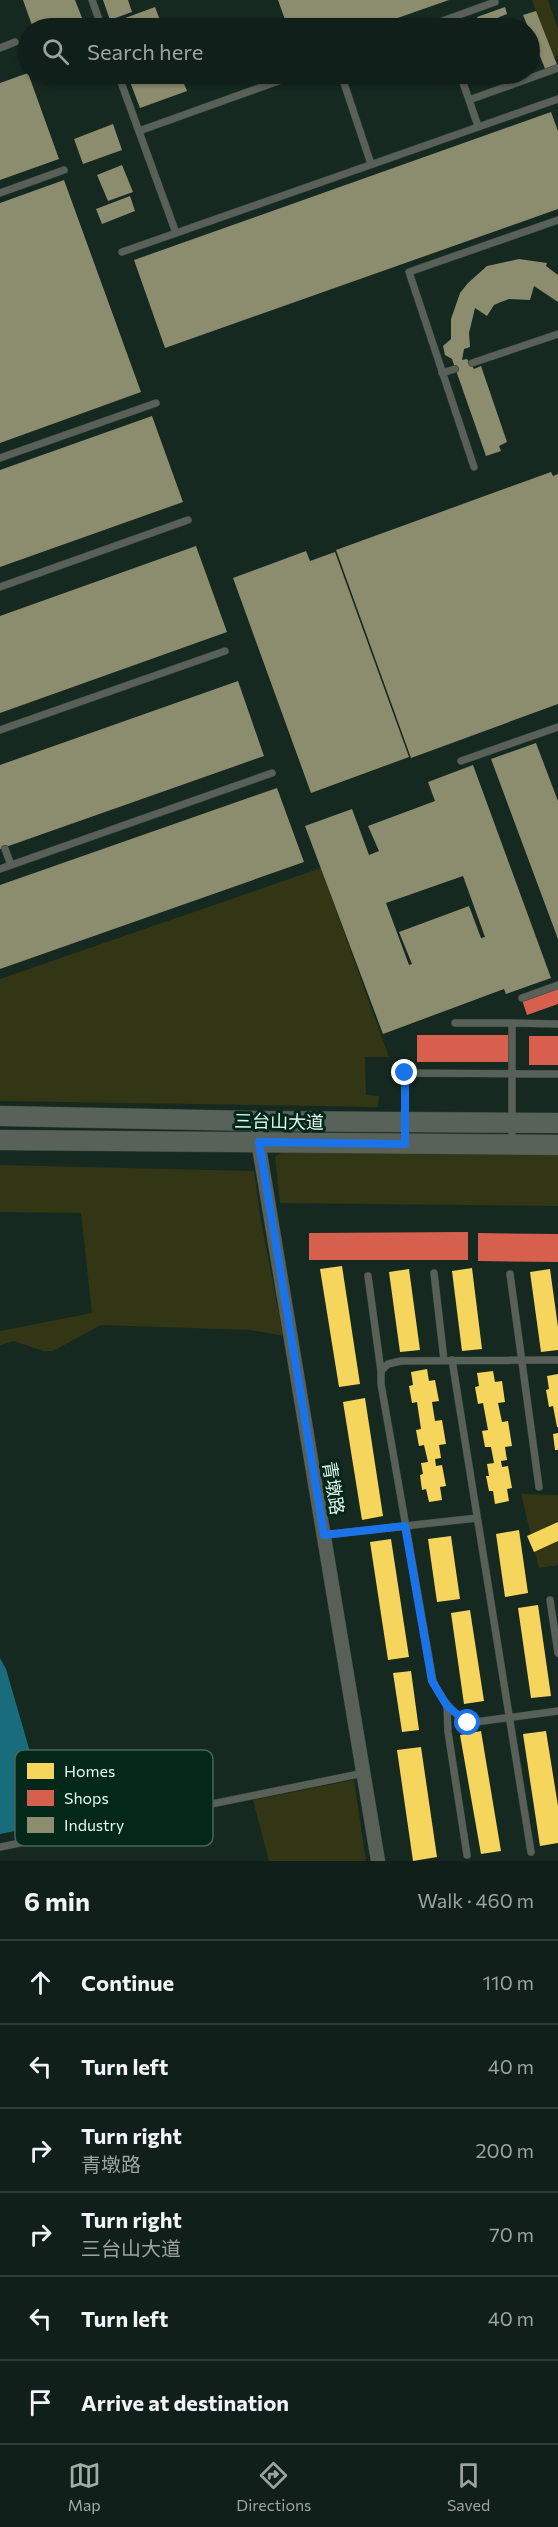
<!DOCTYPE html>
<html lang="en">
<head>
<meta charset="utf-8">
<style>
	body { margin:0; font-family:Commissioner,"Noto Sans SC",sans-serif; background:#192722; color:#f1f3f6 }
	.stop { position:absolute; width:18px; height:18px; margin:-14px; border:4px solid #1a73e8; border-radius:50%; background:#fff }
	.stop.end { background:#1a73e8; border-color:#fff; box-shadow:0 2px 6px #0008 }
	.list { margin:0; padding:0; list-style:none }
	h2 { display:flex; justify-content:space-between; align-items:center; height:78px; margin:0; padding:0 24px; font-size:26px }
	h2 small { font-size:20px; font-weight:400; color:#9ca2a2 }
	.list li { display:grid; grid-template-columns:39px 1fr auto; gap:18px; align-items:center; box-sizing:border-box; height:84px; padding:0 24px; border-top:2px solid #303d38 }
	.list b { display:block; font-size:22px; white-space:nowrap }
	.list p { margin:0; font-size:20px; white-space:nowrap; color:#9ca2a2 }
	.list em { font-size:20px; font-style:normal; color:#9ca2a2 }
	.icon { flex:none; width:33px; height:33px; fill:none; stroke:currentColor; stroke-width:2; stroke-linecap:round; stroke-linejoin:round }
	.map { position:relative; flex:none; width:558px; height:1861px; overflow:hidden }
	.search { position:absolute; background:#101f19; box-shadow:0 2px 4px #0004; left:18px; right:18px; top:18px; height:66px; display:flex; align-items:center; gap:15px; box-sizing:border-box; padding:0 21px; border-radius:33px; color:#9ca2a2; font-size:22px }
	.sheet { height:582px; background:#101f19 }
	nav { display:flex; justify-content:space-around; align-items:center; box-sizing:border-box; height:84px; border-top:2px solid #303d38; background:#101f19; font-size:16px; color:#9ca2a2 }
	nav a { display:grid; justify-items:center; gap:3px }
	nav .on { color:#9cb0a6 }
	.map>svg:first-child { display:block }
</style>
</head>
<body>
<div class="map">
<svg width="558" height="1861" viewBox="0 0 558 1861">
	<rect width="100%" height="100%" fill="#152921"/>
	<!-- green -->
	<path fill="#323614" d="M532 0H548L558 29V56L552 58Z
		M321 868 389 1057H365L366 1095 379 1096 378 1107 0 1101V979Z
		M283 1152 558 1153V1206L280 1203 275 1157Z
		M0 1165 254 1171 261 1220 283 1336 251 1330 101 1325 53 1351H43L14 1341 0 1345V1331L92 1313 81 1213 0 1212Z
		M521 1494 558 1495V1565L539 1568Z
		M354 1780 366 1861H269L253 1800Z"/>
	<!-- water -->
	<path fill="#186c7b" d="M0 1658 6 1669 50 1821 39 1826 0 1834Z"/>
	<!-- homes -->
	<path fill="#f6d55c" d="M342 1266 360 1384 339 1387 320 1269Z
		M472 1268 482 1349 462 1351 452 1271Z
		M409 1269 420 1350 400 1352 389 1272Z
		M550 1269 558 1327V1350L541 1352 530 1272Z
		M427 1369 429 1381 435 1380 439 1401 432 1402 435 1421 442 1420 446 1444 439 1445 441 1458 435 1459 436 1466 442 1465 446 1486 440 1487 442 1500 429 1502 426 1489 422 1490 420 1475 423 1474 421 1463 428 1462 424 1445 419 1446 416 1430 421 1429 417 1402 412 1403 409 1386 413 1385 411 1372Z
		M493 1371 495 1382 502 1381 505 1402 498 1403 502 1422 508 1421 512 1446 505 1447 507 1460 501 1461 502 1467 508 1466 512 1488 507 1489 509 1501 495 1504 493 1491H489L486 1476H489L487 1464 494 1463 491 1447H485L482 1431 488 1430 483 1403 478 1404 475 1387 479 1386 477 1373Z
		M558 1374V1427H557L553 1406 549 1407 546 1390 549 1389 547 1376Z
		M365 1398 383 1516 362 1520 343 1402Z
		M558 1433V1450H555L553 1434Z
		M558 1522V1541L534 1552 527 1536Z
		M519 1530 528 1593 505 1597 496 1534Z
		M451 1536 460 1599 437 1602 428 1539Z
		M391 1539 409 1657 388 1660 370 1542Z
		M538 1605 551 1696 531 1698 518 1608Z
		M470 1610 484 1701 464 1704 451 1613Z
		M411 1671 419 1730 402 1732 393 1673Z
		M481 1731 501 1851 481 1854 460 1735Z
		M546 1731 558 1806V1843L540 1846 523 1734Z
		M421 1747 437 1857 413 1861 397 1750Z"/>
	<!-- shops -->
	<path fill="#d6604d" d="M558 987V1004L527 1015 522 1000Z
		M417 1035H509V1062H417Z
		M529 1036H558V1065H529Z
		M468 1232V1260H309V1233Z
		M478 1233 558 1234V1262L478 1261Z"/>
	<!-- industry -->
	<path fill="#8c8c6e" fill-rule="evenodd" d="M23 0H75L86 28H33Z
		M103 0H128L132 12 110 20Z
		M278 0H449L369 28H288Z
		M155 7 163 28H111L109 24Z
		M505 7 507 14 480 25 477 17Z
		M536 11 558 67 546 71 523 15Z
		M28 73 59 159 0 180V83Z
		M127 74H180L187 91 140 108Z
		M551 112 558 131V209L165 348 134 260Z
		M113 124 122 150 83 164 74 139Z
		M122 165 133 192 108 201 97 175Z
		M64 180 141 392 0 443V203Z
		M130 196 135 211 102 224 96 209Z
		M519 259 547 263 546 266 558 275V302L534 286 530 300 509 299 501 302 494 305 487 316 475 308 469 333 470 347 464 349 462 360 467 359 474 369 481 366 507 442 499 446 501 451 486 456 452 359 445 355 443 346 451 339V319L460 293 468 283 487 266Z
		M152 416 183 502 0 567V470Z
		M551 472 553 476 558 474V704L411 758 336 550Z
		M196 546 227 632 0 713V616Z
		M306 551 310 561 335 552 409 757 311 793 233 578Z
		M238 681 264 756 0 849V765Z
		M536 743 558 801V939L491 759Z
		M473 765 551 978 506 994 504 989 383 1034 305 826 352 809 369 855 379 851 368 826 435 801 428 782ZM463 876 485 937 481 938 469 906 399 932 412 964 409 965 386 903Z
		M277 788 304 862 0 969V885Z"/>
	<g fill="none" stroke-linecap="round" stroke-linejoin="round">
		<defs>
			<path id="service" d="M92 0 102 28
				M423 28 495 2 494 0
				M0 48 15 42
				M118 74 176 233
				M341 74 371 164
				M460 74 478 126
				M469 100 558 68
				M139 131 298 74
				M0 193 64 170
				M122 252 558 99
				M472 363 558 334
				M442 373 455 369
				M0 458 156 403
				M474 467 409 272 558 220
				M0 587 188 520
				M0 730 225 651
				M461 761 558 727
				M5 849 11 865
				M0 869 272 773
				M522 998 558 985
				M455 1023H512
				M405 1143V1073L558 1074
				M512 1143V1023L558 1024
				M434 1273 444 1360
				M510 1274 539 1487
				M368 1276 381 1371
				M452 1360 531 1852
				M558 1360 401 1361 388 1364 381 1371V1384L433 1681C441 1700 452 1712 468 1723L558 1711
				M324 1535 477 1518
				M550 1600 558 1653
				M447 1706 448 1732 467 1855
				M0 1847 364 1773"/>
			<path id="minor" d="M257 1135 378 1861"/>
			<path id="secondary" d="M0 1116 255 1121 558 1123
				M0 1140 558 1145"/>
		</defs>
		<!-- service casing -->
		<use href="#service" stroke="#34443d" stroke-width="8"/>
		<!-- minor casing -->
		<use href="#minor" stroke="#34443d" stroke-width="15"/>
		<!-- secondary casing -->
		<use href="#secondary" stroke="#34443d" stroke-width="21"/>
		<!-- service -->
		<use href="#service" stroke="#596058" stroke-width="7"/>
		<!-- minor -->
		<use href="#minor" stroke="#596058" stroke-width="14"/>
		<!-- secondary -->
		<use href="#secondary" stroke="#586259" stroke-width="20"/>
	</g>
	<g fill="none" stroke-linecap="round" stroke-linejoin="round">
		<!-- route -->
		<path stroke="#1a73e8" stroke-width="8" d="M405 1073V1144L259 1142 324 1535 405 1526 432 1681 447 1706 468 1723"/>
	</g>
	<g text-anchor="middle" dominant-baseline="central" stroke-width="6" stroke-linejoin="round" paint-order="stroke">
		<!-- street labels -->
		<g font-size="18" fill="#e4f8ed" stroke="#032718">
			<text transform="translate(279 1121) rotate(1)">三台山大道</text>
			<text transform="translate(334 1488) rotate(81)">青墩路</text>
		</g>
	</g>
	<!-- legend -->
	<rect x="15" y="1750" width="198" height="96" rx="9" fill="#032718" stroke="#466658" stroke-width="1.5"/>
	<rect x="27" y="1763" width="27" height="16" fill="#f6d55c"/>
	<rect x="27" y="1790" width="27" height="16" fill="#d6604d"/>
	<rect x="27" y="1817" width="27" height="16" fill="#8c8c6e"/>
	<g font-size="16" fill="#e4f8ed">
		<text x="64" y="1777">Homes</text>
		<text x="64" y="1804">Shops</text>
		<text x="64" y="1831">Industry</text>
	</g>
</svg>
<div class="stop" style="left:468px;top:1723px"></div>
<div class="stop end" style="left:405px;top:1073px"></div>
<div class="search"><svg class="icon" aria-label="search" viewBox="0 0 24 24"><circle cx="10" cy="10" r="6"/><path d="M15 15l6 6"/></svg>Search here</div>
</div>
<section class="sheet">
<h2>6 min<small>Walk · 460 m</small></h2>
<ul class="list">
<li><svg class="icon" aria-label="ahead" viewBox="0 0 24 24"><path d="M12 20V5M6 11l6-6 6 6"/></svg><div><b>Continue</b></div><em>110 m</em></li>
<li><svg class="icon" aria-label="left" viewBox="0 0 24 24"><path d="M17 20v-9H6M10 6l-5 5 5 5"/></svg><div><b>Turn left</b></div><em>40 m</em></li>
<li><svg class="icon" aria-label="right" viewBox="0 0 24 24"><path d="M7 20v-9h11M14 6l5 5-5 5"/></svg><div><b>Turn right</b><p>青墩路</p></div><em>200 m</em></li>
<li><svg class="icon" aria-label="right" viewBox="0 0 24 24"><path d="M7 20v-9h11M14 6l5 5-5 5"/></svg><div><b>Turn right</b><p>三台山大道</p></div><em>70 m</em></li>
<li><svg class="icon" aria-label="left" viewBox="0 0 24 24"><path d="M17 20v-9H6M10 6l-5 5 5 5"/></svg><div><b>Turn left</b></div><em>40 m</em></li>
<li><svg class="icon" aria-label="arrive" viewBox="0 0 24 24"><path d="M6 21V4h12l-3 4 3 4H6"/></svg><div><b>Arrive at destination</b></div></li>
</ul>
</section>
<nav>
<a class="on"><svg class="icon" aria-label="map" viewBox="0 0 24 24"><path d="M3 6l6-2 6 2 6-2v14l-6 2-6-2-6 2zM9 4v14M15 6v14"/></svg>Map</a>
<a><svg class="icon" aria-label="directions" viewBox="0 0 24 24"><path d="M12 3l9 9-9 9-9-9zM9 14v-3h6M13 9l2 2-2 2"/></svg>Directions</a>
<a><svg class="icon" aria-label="saved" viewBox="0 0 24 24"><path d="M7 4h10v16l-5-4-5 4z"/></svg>Saved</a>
</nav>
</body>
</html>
